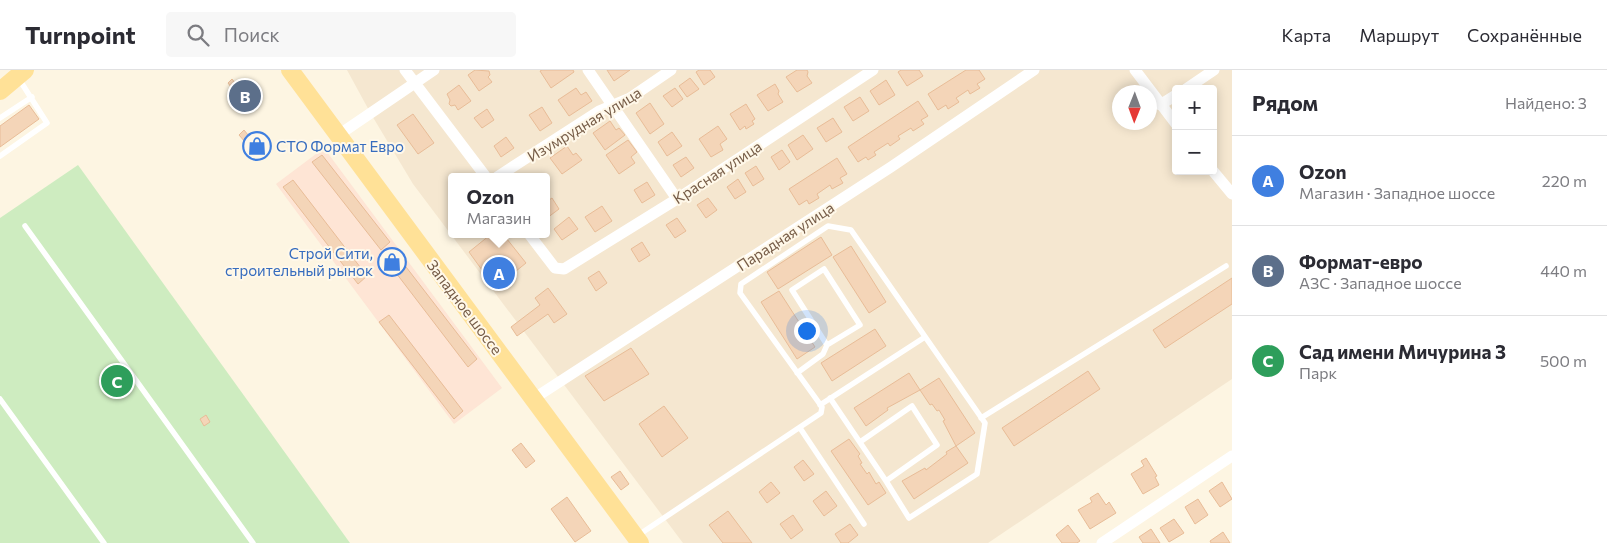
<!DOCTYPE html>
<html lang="ru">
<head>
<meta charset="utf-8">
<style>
	body { margin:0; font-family:Commissioner,sans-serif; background:#f7f7f7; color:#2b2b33 }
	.controls { position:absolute; right:15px; top:15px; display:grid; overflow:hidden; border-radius:5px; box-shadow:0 2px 12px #0003 }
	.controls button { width:45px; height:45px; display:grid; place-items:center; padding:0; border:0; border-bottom:1px solid #e1e1e2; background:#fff; color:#2b2b33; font:25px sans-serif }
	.compass { position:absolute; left:1112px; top:15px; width:45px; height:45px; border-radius:50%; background:#fff; box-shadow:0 2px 12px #0003; rotate:181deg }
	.you { position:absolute; left:806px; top:260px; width:18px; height:18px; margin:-12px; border:4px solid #fff; border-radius:50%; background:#1a73e8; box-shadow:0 0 0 8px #1a73e833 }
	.badge { display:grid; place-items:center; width:32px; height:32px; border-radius:50%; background:#834c39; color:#fff; font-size:16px; font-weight:700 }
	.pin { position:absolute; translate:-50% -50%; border:2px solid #fff; box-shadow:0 1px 5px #0006 }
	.popup { position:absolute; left:448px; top:103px; width:102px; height:65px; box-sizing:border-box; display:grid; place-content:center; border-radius:5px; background:#fff; filter:drop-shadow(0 1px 4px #0005); font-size:16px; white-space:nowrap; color:#7c7c81 }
	.popup b { font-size:19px; color:#2b2b33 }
	.popup::after { content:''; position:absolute; left:50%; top:100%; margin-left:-10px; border:10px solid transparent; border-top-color:#fff }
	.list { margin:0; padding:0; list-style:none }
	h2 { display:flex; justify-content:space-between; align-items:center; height:65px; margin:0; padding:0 20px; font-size:21px }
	h2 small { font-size:16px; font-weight:400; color:#7c7c81 }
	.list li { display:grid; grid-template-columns:32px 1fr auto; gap:15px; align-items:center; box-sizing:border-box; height:90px; padding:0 20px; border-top:1px solid #e1e1e2 }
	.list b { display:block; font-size:19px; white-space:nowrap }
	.list p { margin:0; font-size:16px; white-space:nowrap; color:#7c7c81 }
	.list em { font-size:16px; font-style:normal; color:#7c7c81 }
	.icon { flex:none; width:28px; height:28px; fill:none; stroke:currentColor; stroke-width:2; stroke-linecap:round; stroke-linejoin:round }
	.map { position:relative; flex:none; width:1232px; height:473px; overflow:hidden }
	header { display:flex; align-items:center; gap:30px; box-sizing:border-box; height:70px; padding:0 25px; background:#fff; border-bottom:1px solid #e1e1e2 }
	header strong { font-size:24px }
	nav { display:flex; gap:28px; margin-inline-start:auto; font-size:18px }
	.search { width:350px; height:45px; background:#f7f7f7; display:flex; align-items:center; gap:12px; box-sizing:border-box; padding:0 18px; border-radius:5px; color:#7c7c81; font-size:19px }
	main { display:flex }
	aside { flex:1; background:#fff }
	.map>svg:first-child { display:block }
</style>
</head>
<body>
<header>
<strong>Turnpoint</strong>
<div class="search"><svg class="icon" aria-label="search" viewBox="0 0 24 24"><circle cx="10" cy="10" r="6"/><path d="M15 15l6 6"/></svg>Поиск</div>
<nav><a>Карта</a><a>Маршрут</a><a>Сохранённые</a></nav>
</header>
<main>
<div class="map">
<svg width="1232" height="473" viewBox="0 0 1232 473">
	<rect width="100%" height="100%" fill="#fdf5e2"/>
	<!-- residential -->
	<path fill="#f5e7d0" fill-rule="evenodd" d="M347 0H1232V309L988 473H683L413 114 371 44ZM1176 19H1213V101H1176ZM1120 22H1150V52H1120ZM452 107H546V164H452Z"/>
	<!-- commercial -->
	<path fill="#fee5d5" d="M324 78 502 318 454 354 276 114Z"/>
	<!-- green -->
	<path fill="#ceecc0" d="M78 95 350 473H0V148Z"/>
	<!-- building -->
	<path fill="#f4d5b8" stroke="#e8bc97" d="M475 0 489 1 490 5 488 7 492 12 479 21 468 5Z
		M542 0H573L574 2 551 18 540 1Z
		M607 0H630L614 11Z
		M699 0H710L715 7 704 15 696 2Z
		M797 0H807L808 2 807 6 812 13 797 22 786 7Z
		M901 0H919L923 6 907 16 898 2Z
		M966 0H979L985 9 977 14 980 18 970 24 968 20 956 28 959 32 948 39 946 35 938 40 928 24Z
		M690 8 699 19 687 27 679 16Z
		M232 9 242 22 250 16 256 24 236 38 231 31 238 26 228 13Z
		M886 10 895 25 879 35 870 21Z
		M775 14 779 21 778 24 783 32 768 41 757 25Z
		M459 15 471 31 458 40 455 35 451 36 449 34 450 30 447 24Z
		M576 18 581 25 586 22 592 31 569 46 558 30Z
		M675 18 683 29 672 37 663 26Z
		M860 27 869 41 853 51 844 37Z
		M918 31 928 46 921 50 924 54 913 61 911 58 898 66 900 69 890 76 888 73 874 82 876 85 868 90 866 87 858 92 848 77Z
		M650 33 664 54 650 64 636 43Z
		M746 34 755 49 752 51 754 54 746 59 745 56 740 60 730 44Z
		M29 35 39 49 0 77V56Z
		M542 37 552 53 540 61 529 45Z
		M487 39 494 50 482 58 474 48Z
		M413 44 434 73 418 84 397 55Z
		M833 48 842 62 826 72 817 58Z
		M610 51 616 60 619 58 625 65 605 80 593 63Z
		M718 56 727 69 720 74 723 80 711 87 699 69Z
		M244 60 257 76 252 80 239 65Z
		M672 62 682 76 667 86 658 72Z
		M803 65 813 79 797 90 788 75Z
		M506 67 514 78 501 87 494 76Z
		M628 70 637 82 631 87 635 93 619 104 606 85Z
		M567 76 573 85 576 83 582 90 562 104 550 88Z
		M782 80 790 92 779 100 771 87Z
		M322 85 390 172 381 180 312 92Z
		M686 87 694 98 681 107 673 95Z
		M837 88 847 104 840 108 843 113 832 119 830 115 817 124 819 128 809 134 807 130 799 135 789 119Z
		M756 96 764 109 753 116 745 103Z
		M738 109 746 122 735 129 727 117Z
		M293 110 367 206 358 214 283 117Z
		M647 112 655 125 642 133 634 120Z
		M552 128 559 139 547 148 546 132Z
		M708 128 717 140 706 148 697 135Z
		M602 136 612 151 595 162 585 147Z
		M569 147 578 159 562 170 554 159Z
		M677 148 686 161 675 168 666 155Z
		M503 164 526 193 495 218 469 182 490 165 494 170Z
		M821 167 832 185 778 219 767 202Z
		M642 172 650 185 639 192 631 179Z
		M851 176 886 232 869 243 833 187Z
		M403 193 477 289 468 297 393 199Z
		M599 201 607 213 596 221 588 208Z
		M1232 208V234L1165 278 1153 260Z
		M548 218 567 244 554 253 548 244 517 266 511 257 540 235 535 228Z
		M779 221 815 277 797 289 761 232Z
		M389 245 463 341 454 349 379 252Z
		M875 259 886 276 832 311 821 293Z
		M631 278 649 304 604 331 585 306Z
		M1088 301 1100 319 1014 376 1002 358Z
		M909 303 920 320 887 338 888 340 866 356 854 338Z
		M939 308 975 363 956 376 943 351 945 350 939 340 937 341 932 334 930 335 920 320Z
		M664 336 688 368 662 387 639 354Z
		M206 345 210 352 204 356 200 349Z
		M849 369 860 384 858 386 862 393 860 394 867 404 869 402 876 414 879 412 886 423 868 435 831 381Z
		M521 373 535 391 526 398 512 380Z
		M956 376 968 393 914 429 902 411 925 398 926 400 947 384 946 382Z
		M1146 388 1157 406 1155 407 1159 415 1143 424 1131 404 1144 396 1141 391Z
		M803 390 814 404 804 411 794 397Z
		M620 401 629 414 621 420 611 407Z
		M771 412 780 423 767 433 759 422Z
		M1222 412 1232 429 1220 437 1209 421Z
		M826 421 837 436 824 446 813 431Z
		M1098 423 1106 435 1109 432 1116 443 1090 459 1078 440 1092 432 1090 428Z
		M567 427 591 461 575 472 551 439Z
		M1198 429 1208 445 1195 454 1185 437Z
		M728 441 752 473H723L709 455Z
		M793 445 803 460 791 469 780 454Z
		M1174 449 1184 463 1169 472 1160 458Z
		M850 454 858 465 848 473H841L835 464Z
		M1068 455 1080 471 1077 473H1062L1056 465Z
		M1151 459 1160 473H1143L1139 467Z
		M1223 462 1230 473H1211L1210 471Z"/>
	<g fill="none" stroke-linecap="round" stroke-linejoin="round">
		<!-- lane -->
		<path stroke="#fff" stroke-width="5.5" d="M0 48 32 27
			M0 86 47 53 19 9
			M25 156 253 473
			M797 303 823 284 827 275 860 255 824 199 792 220 827 275
			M830 328 886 411 937 375 912 336 860 372
			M0 329 104 473
			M820 335 925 267
			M981 348 1226 196
			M800 358 864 454
			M637 466 821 343 822 337 740 223 741 214 828 156 851 160 985 353 977 404 909 448 886 411"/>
		<!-- street -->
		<path stroke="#fff" stroke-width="11" d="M405 0 486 107
			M588 0 677 129
			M1135 0 1176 54
			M1186 19 1214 0
			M1160 35 1176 25
			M337 66 434 0
			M1213 101 1232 124
			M497 107 599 41 630 28 671 0
			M529 164 555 198 564 199 677 129 873 0
			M533 329 891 97 1034 0
			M1102 473 1232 386"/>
		<!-- primary -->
		<path stroke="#ffe197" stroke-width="18" d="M290 0 640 473
			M0 21 25 0"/>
	</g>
	<!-- icons -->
	<defs>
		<symbol id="shop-ring" viewBox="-11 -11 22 22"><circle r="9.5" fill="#fff8e9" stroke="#3f7fe0" stroke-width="1.5"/><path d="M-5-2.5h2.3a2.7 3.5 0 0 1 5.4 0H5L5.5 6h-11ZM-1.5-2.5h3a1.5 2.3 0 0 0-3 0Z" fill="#3f7fe0"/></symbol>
	</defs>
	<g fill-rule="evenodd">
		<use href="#shop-ring" x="241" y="60" width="32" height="32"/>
		<use href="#shop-ring" x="376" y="176" width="32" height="32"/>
	</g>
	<g text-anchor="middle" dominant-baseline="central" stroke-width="4" stroke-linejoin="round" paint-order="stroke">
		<!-- street labels -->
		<g font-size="15" fill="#765c47" stroke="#fff8e9">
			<text transform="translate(584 54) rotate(-31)">Изумрудная улица</text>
			<text transform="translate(717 102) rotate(-33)">Красная улица</text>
			<text transform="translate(785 166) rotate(-33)">Парадная улица</text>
			<text transform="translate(465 237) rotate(53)">Западное шоссе</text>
		</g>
		<!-- shop labels -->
		<g font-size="15" fill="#366cbe" stroke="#fff8e9" text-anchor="start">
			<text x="276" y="76">СТО Формат Евро</text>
			<text x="373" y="183" text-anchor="end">Строй Сити,<tspan x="373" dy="17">строительный рынок</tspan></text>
		</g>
	</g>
</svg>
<div class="controls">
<button>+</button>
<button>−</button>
</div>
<svg class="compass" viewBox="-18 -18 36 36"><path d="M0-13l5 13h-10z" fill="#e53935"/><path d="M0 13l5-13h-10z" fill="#7c7c81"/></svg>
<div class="you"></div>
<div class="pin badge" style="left:499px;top:203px;background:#3f7fe0">A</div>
<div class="popup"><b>Ozon</b>Магазин</div>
<div class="pin badge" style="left:245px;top:26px;background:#5c6f8a">B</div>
<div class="pin badge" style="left:117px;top:311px;background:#2e9e5b">C</div>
</div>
<aside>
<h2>Рядом<small>Найдено: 3</small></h2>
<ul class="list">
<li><span class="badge" style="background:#3f7fe0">A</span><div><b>Ozon</b><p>Магазин · Западное шоссе</p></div><em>220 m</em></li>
<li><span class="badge" style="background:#5c6f8a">B</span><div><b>Формат-евро</b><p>АЗС · Западное шоссе</p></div><em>440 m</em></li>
<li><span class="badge" style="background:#2e9e5b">C</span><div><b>Сад имени Мичурина 3</b><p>Парк</p></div><em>500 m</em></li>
</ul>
</aside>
</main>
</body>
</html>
